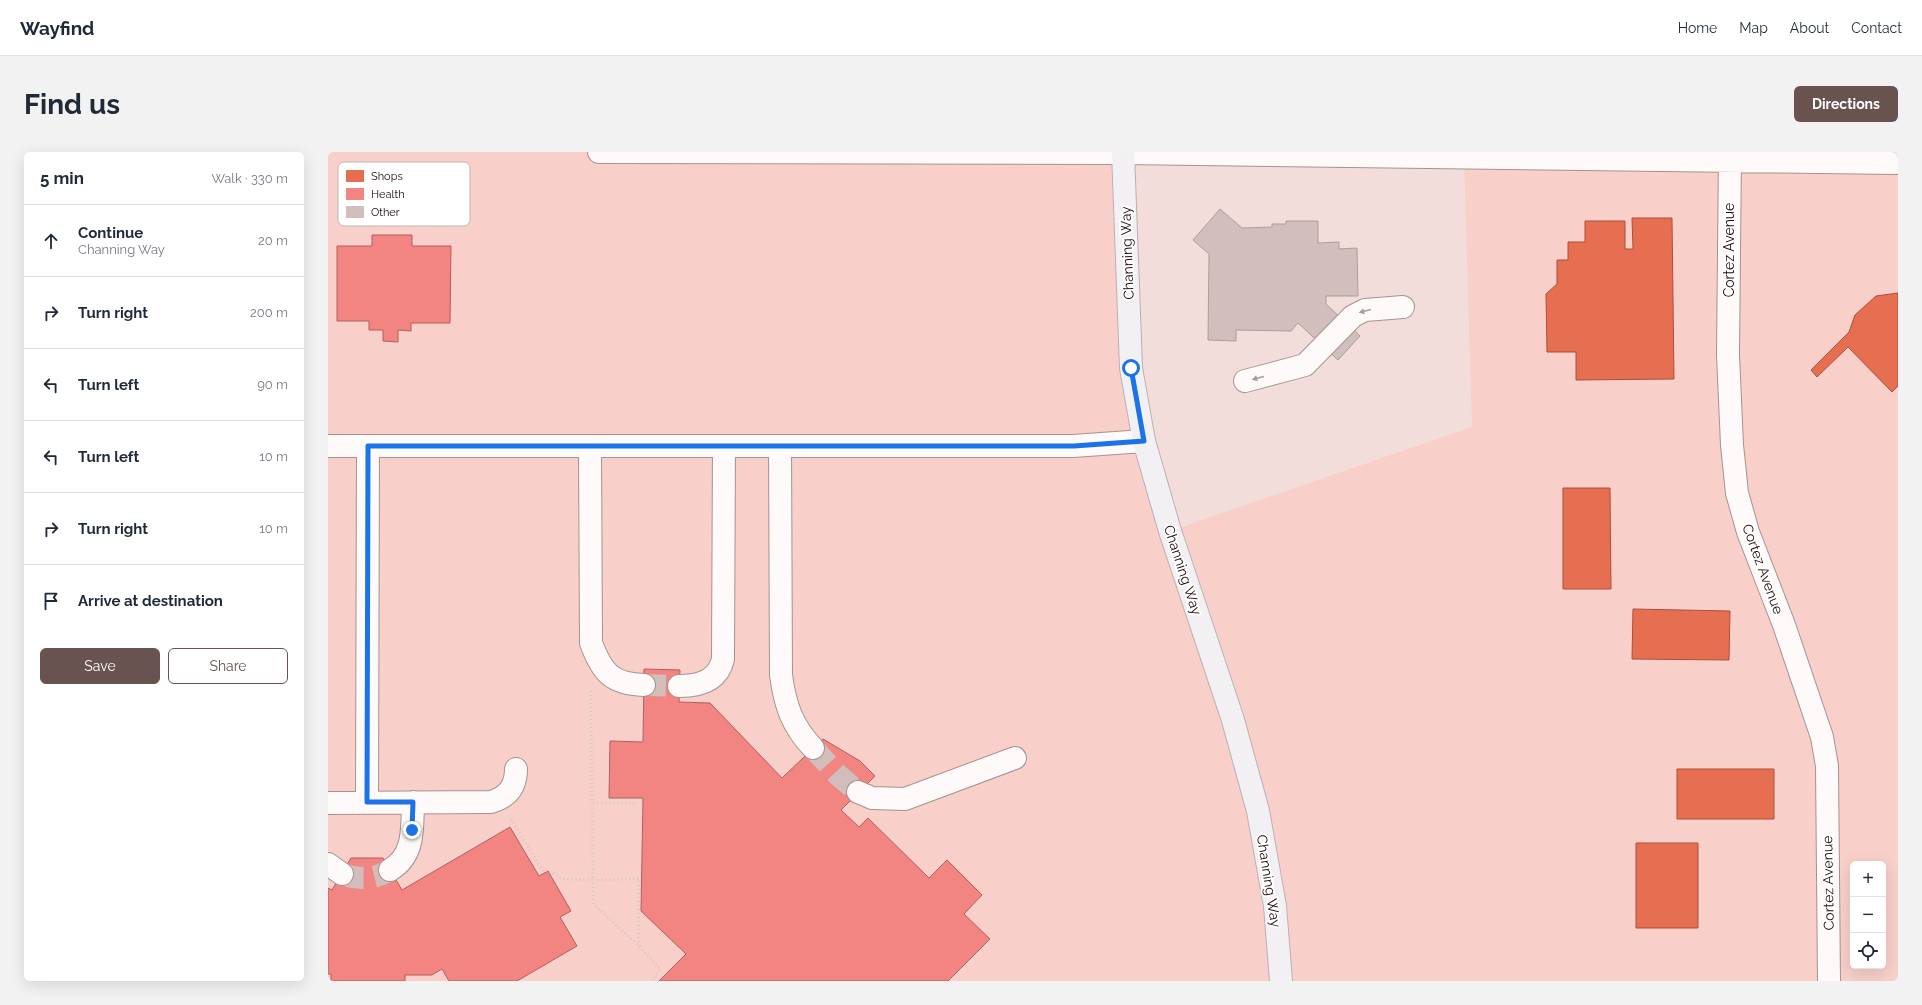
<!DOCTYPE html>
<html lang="en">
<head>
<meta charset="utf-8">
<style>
	body { margin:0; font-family:Raleway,sans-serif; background:#f2f2f3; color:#1f2937 }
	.controls { position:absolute; right:12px; bottom:12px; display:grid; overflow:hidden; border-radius:6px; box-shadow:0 4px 16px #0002 }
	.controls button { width:36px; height:36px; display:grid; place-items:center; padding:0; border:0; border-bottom:1px solid #e0e1e3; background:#fff; color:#1f2937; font:20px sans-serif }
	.stop { position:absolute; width:12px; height:12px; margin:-9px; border:3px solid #1a73e8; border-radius:50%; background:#fff }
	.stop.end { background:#1a73e8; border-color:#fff; box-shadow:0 1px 4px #0008 }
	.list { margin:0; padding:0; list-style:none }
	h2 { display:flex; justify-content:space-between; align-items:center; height:52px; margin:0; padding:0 16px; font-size:17px }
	h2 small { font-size:13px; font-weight:400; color:#747a83 }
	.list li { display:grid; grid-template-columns:26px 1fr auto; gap:12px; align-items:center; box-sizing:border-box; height:72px; padding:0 16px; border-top:1px solid #e0e1e3 }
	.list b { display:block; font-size:15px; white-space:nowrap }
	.list p { margin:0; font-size:13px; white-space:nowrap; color:#747a83 }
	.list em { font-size:13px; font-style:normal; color:#747a83 }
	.actions { display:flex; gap:8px; padding:12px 16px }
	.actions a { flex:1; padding:9px 0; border:1px solid #695351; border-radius:6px; text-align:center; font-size:14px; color:#695351 }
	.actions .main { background:#695351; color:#fff }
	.icon { flex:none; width:22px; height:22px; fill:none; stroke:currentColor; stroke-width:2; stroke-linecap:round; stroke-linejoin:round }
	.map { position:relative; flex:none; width:1570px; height:829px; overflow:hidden; border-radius:6px }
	header { display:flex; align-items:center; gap:24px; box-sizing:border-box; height:56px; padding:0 20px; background:#fff; border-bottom:1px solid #e0e1e3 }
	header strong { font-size:19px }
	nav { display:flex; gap:22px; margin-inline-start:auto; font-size:14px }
	.intro { display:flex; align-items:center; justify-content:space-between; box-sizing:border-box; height:96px; padding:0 24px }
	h1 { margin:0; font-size:28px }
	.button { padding:10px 18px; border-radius:6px; background:#695351; color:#fff; font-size:14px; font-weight:700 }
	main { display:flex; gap:24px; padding:0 24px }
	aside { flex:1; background:#fff; border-radius:6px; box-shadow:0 4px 16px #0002 }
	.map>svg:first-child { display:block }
</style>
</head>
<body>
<header>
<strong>Wayfind</strong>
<nav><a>Home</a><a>Map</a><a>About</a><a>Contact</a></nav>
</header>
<div class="intro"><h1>Find us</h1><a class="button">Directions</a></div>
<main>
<aside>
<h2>5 min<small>Walk · 330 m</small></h2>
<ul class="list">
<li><svg class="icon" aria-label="ahead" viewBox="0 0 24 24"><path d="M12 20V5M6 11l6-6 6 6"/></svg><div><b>Continue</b><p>Channing Way</p></div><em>20 m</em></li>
<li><svg class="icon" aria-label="right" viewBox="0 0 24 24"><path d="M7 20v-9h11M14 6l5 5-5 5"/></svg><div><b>Turn right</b></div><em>200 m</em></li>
<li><svg class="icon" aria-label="left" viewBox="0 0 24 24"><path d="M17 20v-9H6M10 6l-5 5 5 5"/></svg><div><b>Turn left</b></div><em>90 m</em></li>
<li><svg class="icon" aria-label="left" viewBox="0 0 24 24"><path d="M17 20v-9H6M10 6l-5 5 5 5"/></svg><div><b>Turn left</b></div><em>10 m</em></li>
<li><svg class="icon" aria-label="right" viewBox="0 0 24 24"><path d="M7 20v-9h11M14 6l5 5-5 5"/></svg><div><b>Turn right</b></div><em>10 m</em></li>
<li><svg class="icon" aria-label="arrive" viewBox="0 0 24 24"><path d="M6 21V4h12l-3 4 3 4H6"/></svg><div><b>Arrive at destination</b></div></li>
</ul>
<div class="actions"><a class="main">Save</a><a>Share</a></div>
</aside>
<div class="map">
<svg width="1570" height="829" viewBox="0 0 1570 829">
	<rect width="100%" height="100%" fill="#f2ddda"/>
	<!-- built -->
	<path fill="#f8cfc9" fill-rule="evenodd" d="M0 0H1570V829H0ZM795 1 1136 5 1144 275 842 379 803 216ZM1525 712H1555V814H1525Z"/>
	<!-- shops -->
	<path fill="#e76f51" stroke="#ab503b" d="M1304 66H1344L1346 227 1248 228V200H1219L1218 142 1229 132V108H1240V90H1257V69H1297V97H1305Z
		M1570 141V234L1564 240 1520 195 1489 225 1483 218 1521 180 1527 163 1548 144Z
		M1235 336H1282L1283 437H1235Z
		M1305 457 1402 459 1401 508 1304 507Z
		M1349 617H1446V667H1349Z
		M1308 691H1370V776H1308Z"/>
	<!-- health -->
	<path fill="#f28482" stroke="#b35f5d" d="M44 83H84V94H123L122 171H83V179L70 178V190L55 189V178H41V169H9V94H44Z
		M316 517 352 518 351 550 382 551 454 626 495 587 532 609 547 624 513 658 531 675 540 666 601 726 619 708 654 743 636 762 662 787 620 829H331L358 802 313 759 315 646H281L282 589 315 590Z
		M182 675 211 724 220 719 243 759 232 765 249 794 189 829H121L114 817 104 823H77V829H3V822H0V736L4 738 23 706H55L74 738Z"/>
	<!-- building -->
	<path fill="#d3bebe" stroke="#af9b9c" d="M892 57 914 76 944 75V72H958V69H990V91L1011 90V97L1029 96 1030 144H998V152L1032 184 1010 208 970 171 963 179 908 178V189L880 188 881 102 865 88Z"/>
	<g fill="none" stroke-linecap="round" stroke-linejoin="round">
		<!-- minor-tunnel -->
		<path stroke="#d2bdba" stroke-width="22" stroke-dasharray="22 11" stroke-linecap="butt" d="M316 533 351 534
			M485 596 510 623 530 640
			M14 722C32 728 46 728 62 718"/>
		<defs>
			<path id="minor" d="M271 0 795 1 1570 11
				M1402 0 1400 203 1404 293 1409 341 1420 380 1456 473 1494 585 1499 614 1501 829
				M917 229 977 213 1025 164 1037 158 1075 155
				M0 294H745L816 289
				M262 294 263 491C274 520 283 532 316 533
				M452 294 453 523C457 553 464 574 485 596
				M351 534C371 534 390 529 395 507L396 294
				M530 640 544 646 577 647 687 606
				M39 650 40 294
				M0 651 163 650C180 645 188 634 188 617
				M0 712 14 722
				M62 718C87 703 84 677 85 650"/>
			<path id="major" d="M795 0 803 216 816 289 842 379 905 568 930 659 947 754 953 829"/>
		</defs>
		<!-- minor casing -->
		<use href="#minor" stroke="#a69390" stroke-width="24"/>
		<!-- major casing -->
		<use href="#major" stroke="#b9b0b5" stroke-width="24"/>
		<!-- path -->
		<path stroke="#d0c9c9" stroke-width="2.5" stroke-dasharray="1 3" stroke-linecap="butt" d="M263 539 264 651
			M183 667 215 719 220 718 234 727 265 728 264 651H307
			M311 794V727L265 728V752L311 794 332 817 324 829"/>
		<!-- minor -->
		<use href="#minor" stroke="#fdfaf9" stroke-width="22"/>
		<!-- major -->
		<use href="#major" stroke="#f2f0f3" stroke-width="22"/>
	</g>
	<!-- one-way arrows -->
	<defs><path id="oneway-solid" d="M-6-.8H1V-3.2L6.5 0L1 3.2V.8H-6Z"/></defs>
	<g fill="#a49a98">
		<use href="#oneway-solid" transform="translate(1037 159) rotate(165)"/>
		<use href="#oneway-solid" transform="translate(930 226) rotate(165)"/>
	</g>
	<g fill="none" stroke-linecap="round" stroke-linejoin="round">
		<!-- route -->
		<path stroke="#1a73e8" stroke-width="5" d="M84 678 85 650H39L40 294H746L816 289 803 216"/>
	</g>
	<g text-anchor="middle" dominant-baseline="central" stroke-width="4" stroke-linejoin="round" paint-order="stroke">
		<!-- street labels -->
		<g font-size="14" fill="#1f0907" stroke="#fff">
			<text transform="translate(1401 98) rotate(-90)">Cortez Avenue</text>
			<text transform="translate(799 101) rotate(-92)">Channing Way</text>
			<text transform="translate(1435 417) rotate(70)">Cortez Avenue</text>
			<text transform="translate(855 418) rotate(72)">Channing Way</text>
			<text transform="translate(941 729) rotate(81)">Channing Way</text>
			<text transform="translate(1500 731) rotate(-91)">Cortez Avenue</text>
		</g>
	</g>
	<!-- legend -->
	<rect x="10" y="10" width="132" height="64" rx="6" fill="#fff" stroke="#bcb5b5" stroke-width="1"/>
	<rect x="18" y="18" width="18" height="12" fill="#e76f51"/>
	<rect x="18" y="36" width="18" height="12" fill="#f28482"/>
	<rect x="18" y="54" width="18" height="12" fill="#d3bebe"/>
	<g font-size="11" fill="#1f0907">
		<text x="43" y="28">Shops</text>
		<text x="43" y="46">Health</text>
		<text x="43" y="64">Other</text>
	</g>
</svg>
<div class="controls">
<button>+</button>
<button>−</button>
<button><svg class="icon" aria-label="locate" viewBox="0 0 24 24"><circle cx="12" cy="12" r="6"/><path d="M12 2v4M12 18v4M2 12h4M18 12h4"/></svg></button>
</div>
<div class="stop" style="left:803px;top:216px"></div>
<div class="stop end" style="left:84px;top:678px"></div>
</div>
</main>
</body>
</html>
